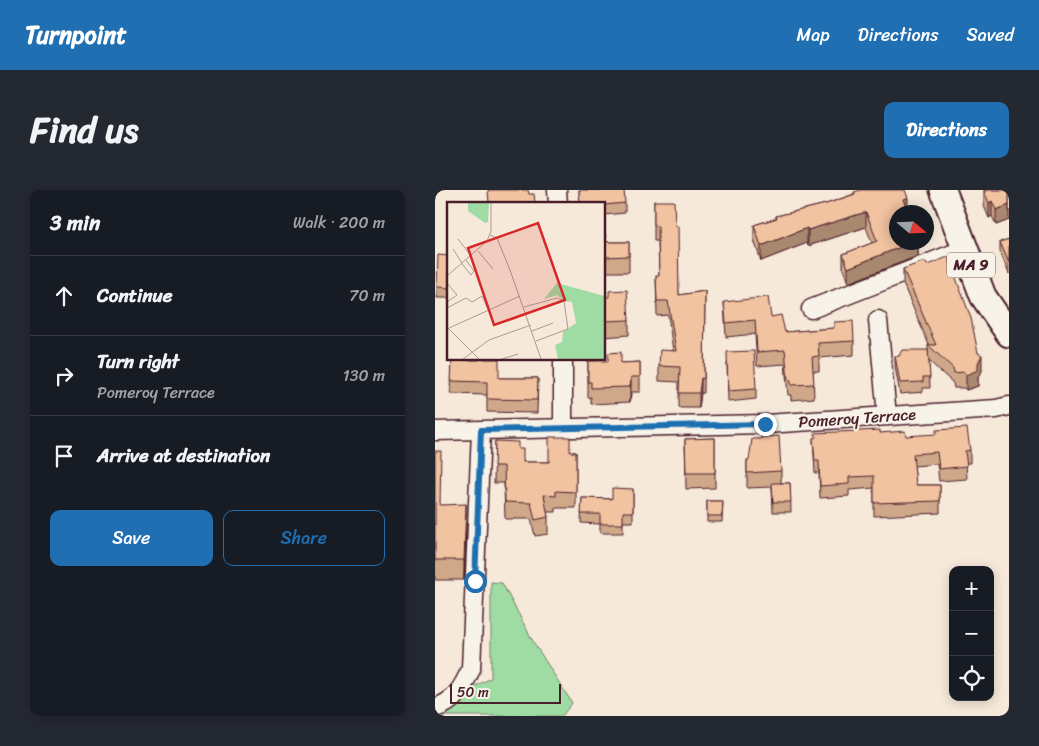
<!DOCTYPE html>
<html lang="en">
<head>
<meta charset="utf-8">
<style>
	body { margin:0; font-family:Sriracha,sans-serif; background:#242831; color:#f1f3f6 }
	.controls { position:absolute; right:15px; bottom:15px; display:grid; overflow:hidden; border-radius:10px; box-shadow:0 2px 12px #0003 }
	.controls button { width:45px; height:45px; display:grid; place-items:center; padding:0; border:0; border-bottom:1px solid #363941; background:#171b24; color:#f1f3f6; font:25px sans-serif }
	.compass { position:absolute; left:454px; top:15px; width:45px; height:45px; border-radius:50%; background:#171b24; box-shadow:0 2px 12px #0003; rotate:109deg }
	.scale { position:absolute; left:15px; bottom:12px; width:111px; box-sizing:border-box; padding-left:5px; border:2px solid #4a1f2b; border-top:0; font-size:14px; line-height:18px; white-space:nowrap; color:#4a1f2b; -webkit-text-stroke:4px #f7f3e8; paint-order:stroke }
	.stop { position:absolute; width:15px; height:15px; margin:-11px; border:4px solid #1f6fb2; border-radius:50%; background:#fff }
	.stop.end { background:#1f6fb2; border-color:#fff; box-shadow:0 1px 5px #0008 }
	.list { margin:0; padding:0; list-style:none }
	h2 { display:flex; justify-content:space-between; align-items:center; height:65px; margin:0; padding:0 20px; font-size:21px }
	h2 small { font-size:16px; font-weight:400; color:#9ea1a6 }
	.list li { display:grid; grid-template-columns:32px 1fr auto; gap:15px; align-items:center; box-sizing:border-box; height:80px; padding:0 20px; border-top:1px solid #363941 }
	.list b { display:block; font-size:19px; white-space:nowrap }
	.list p { margin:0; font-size:16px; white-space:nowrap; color:#9ea1a6 }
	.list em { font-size:16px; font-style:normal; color:#9ea1a6 }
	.actions { display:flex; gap:10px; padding:15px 20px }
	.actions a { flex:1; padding:11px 0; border:1px solid #1f6fb2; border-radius:10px; text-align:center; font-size:18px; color:#1f6fb2 }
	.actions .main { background:#1f6fb2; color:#fff }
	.icon { flex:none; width:28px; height:28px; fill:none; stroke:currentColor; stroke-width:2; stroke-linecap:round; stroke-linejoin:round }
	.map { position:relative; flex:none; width:574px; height:526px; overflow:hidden; border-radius:10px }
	header { display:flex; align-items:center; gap:30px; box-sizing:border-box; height:70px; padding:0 25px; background:#1f6fb2; color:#fff }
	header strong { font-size:24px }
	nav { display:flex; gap:28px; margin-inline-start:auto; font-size:18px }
	.intro { display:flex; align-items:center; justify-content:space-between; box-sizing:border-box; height:120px; padding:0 30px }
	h1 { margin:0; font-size:35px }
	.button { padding:12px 22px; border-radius:10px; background:#1f6fb2; color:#fff; font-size:18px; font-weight:700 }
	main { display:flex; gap:30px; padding:0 30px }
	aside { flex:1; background:#171b24; border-radius:10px; box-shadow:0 2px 12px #0003 }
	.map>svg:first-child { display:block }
</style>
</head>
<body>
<header>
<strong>Turnpoint</strong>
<nav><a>Map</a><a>Directions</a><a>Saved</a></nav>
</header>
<div class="intro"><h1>Find us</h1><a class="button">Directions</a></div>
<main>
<aside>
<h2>3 min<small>Walk · 200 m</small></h2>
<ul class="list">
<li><svg class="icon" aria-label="ahead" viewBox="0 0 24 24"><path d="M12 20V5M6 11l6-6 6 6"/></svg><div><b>Continue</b></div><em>70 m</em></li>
<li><svg class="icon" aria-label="right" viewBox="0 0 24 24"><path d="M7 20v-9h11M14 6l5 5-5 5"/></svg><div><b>Turn right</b><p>Pomeroy Terrace</p></div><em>130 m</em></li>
<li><svg class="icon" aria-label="arrive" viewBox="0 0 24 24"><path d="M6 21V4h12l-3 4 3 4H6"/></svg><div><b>Arrive at destination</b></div></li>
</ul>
<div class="actions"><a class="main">Save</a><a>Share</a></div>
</aside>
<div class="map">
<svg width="574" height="526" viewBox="0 0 574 526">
	<rect width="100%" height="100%" fill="#f6e9da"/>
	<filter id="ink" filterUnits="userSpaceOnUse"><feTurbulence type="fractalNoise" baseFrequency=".02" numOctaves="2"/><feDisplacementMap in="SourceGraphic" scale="10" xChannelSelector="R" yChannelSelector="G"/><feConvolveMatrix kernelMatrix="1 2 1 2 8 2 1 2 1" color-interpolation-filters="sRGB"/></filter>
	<g filter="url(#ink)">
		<!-- green -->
		<path fill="#9fdca3" stroke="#747e67" d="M56 392 67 393 99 453 137 513 127 526H0V517L56 488Z"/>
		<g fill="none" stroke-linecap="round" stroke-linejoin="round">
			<defs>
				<path id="minor" d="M122 0 123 14
					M376 119 530 59
					M443 130 452 226
					M128 169V238
					M0 241 331 234 561 219 574 216
					M0 518C20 512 28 497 36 479L46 241"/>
				<path id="highway" d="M508 0 548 106 574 144"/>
			</defs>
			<!-- minor casing -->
			<use href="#minor" stroke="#4a1f2b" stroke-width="21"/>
			<!-- highway casing -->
			<use href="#highway" stroke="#4a1f2b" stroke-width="29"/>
			<!-- minor -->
			<use href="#minor" stroke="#f7f3e8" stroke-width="18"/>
			<!-- highway -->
			<use href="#highway" stroke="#f7f3e8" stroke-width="25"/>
		</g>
		<!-- wall -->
		<path fill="#cfa88a" stroke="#4a1f2b" d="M144 0 190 13V23L169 25V14H145Z
			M549 0H574V30L561 35 557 26 554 28 549 16Z
			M419 2 473 22 483 52V66L413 93 408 79V64L437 53 431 37 373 56 372 53 326 71 319 50V35L341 28V26L391 14 419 4Z
			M219 11 240 36 244 105 270 101 269 203H266L264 218H244V192L224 191V176L238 161 233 125 222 126 221 86H224L223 51H219Z
			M169 45 171 52H194V82H171V90H169Z
			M574 49V84L565 62V52Z
			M14 66V108H2V97Z
			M492 75 543 163 547 181 543 187V196L531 200 529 198H519L518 193 494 171 495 198H488V202L465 204 460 177V166L493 164V155H494L468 94V79Z
			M169 107 194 130V145L169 147Z
			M289 112 336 127 350 142 399 138V132L419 151V165L384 168V181H378L379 208 356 210V205H353L350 174 322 176 320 144 291 147Z
			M17 170H43L64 188H103L102 223 52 222V205L16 204Z
			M153 171 186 173 205 172V202H196L195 212 156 214V207L153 208Z
			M292 173 321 199V209L293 212Z
			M445 243 535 260V273H531L532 289 504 291 502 274 479 276 481 295H505V323L439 326V298L414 300V306L385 308 384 283H380L378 248Z
			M280 248V298L251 299 250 249Z
			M326 249 346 281V293H355L356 322H338L337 297 312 298V270H314Z
			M60 251 83 259 88 272H114L135 262H141V318H121V322H112L113 327V344L100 346 96 329H70L69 293H59Z
			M0 261 5 315 31 334 29 390H0Z
			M198 299V332H188V343H165V334L146 333 147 308 177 309Z
			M272 311H288L287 332H272Z"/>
		<!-- shaded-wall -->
		<path fill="#a98870" stroke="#4a1f2b" d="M473 8V22L468 9Z
			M557 11V26L554 28V13Z
			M574 15V30L561 35V20Z
			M431 22V37L373 56V40Z
			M372 38V53L326 71V56Z
			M478 52H483V66L413 93V78Z
			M547 165V181L543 187V196L531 200V185L543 173Z
			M196 187V202L195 212V197Z
			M266 188V203L264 218V203Z
			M31 314V334L29 390V370Z"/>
		<!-- building -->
		<path fill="#f1c3a0" stroke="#4a1f2b" d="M53 0H93L94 4H99L100 14H54Z
			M144 0H189L190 13 169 15V14H145Z
			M426 0H470L473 8 468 9 473 22H462V52H478L413 78 408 64 442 51 431 22 373 40 372 38 326 56 319 35 342 28 341 26 391 14 420 4 419 2Z
			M552 0H574V15L561 20 557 11 554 13 549 1Z
			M219 11H239L240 36H243L244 105 270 101 269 189 266 188 264 203H244L245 177 224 176 225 160 241 161 233 111H222L221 86H224L223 36H219Z
			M169 45H171V52H194V66L171 67V75H169Z
			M574 49V73L565 52Z
			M3 65 14 66V98L2 97Z
			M513 67 536 128 543 163 547 165 543 173V180L531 185 529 182 519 183 518 178 493 155H501L468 79 490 71 492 75Z
			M192 100 194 130 169 131V107H174V101Z
			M333 107 336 127 346 125 350 142 399 138V132L418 131 419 151 383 153 384 166 377 167 379 194 356 195V190H353L350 160 322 162 320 130 291 133 289 112Z
			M467 160H493L495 187H488V192L465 193 460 166H464Z
			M319 161 321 199 293 201 292 162Z
			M186 162V173L205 172V187H196L195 197 156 198V192H153V171H173V163Z
			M44 169H64V188H103L102 210 52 209V192L16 191 17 170H44Z
			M532 238 535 260 530 261 532 276 504 279 502 262 478 264 481 295H505V311L439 313V286L414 287V294L385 296 384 271H380L378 248 381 247 380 243 445 240V243L470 241 471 246 501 244V240Z
			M344 246 346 281 312 283V270H314L317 249H326V247Z
			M114 247H135V262H141V302L121 301V306L109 305 113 327 100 330 96 313 70 312 69 276H59L60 251 83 252V259H88V272H114Z
			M280 248V283H251L250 249Z
			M0 261H6L5 315 31 314 29 370H0Z
			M337 293H355L356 312H338Z
			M177 298 198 299V322H188V334H165V324H146L147 308 177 309Z
			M272 311H288L287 326H272Z"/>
	</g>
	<g fill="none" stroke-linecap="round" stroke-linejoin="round" filter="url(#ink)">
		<!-- route -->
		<path stroke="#1f6fb2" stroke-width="6" d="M40 391 46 240 330 234"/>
	</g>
	<g text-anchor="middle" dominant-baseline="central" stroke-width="4" stroke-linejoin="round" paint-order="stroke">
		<!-- shield labels -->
		<rect fill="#f7f3e8" stroke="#7e5f64" stroke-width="1" x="512" y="62.5" width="48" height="25" rx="4"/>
		<g font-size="15" font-weight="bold" fill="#4a1f2b">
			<text x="536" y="75">MA 9</text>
		</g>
		<!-- street labels -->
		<g font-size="16" fill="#4a1f2b" stroke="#f7f3e8">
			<text transform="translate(422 228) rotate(-4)">Pomeroy Terrace</text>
		</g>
	</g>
	<!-- overview -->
	<g transform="translate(12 12)">
		<rect width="158" height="158" fill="#f6e9da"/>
		<path d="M21 0H42L41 20 38 21 21 9ZM110 81 157 94V157H111L108 143 115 140 116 130 129 121 125 100 117 99 110 93 97 97Z" fill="#9fdca3"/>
		<path fill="none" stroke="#b19894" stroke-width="1" d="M43 33 50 36 63 68 94 157M11 37 24 54M6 47 15 61M31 49 46 67M15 62 24 73 27 69 19 58M0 74 40 39 44 29V0M0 81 10 93 0 100M77 105 110 96 117 99 121 127 89 139M0 106 19 96 25 100 35 94 41 107M0 125 32 157M2 126 73 94M85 129 106 121M16 157 42 138 84 123M55 157 71 152"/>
		<path fill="#d62828" fill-opacity="0.15" stroke="#d62828" stroke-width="2.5" d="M91 21 118 98 47 123 21 46Z"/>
		<rect width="158" height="158" fill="none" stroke="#4a1f2b" stroke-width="2.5"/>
	</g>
</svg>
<div class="controls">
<button>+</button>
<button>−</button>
<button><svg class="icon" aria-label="locate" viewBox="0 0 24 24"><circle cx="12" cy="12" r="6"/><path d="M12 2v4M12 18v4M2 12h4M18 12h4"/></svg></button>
</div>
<svg class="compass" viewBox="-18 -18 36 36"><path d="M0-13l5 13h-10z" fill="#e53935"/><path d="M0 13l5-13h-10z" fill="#9ea1a6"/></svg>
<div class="scale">50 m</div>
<div class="stop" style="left:40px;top:391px"></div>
<div class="stop end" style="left:330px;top:234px"></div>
</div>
</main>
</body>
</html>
